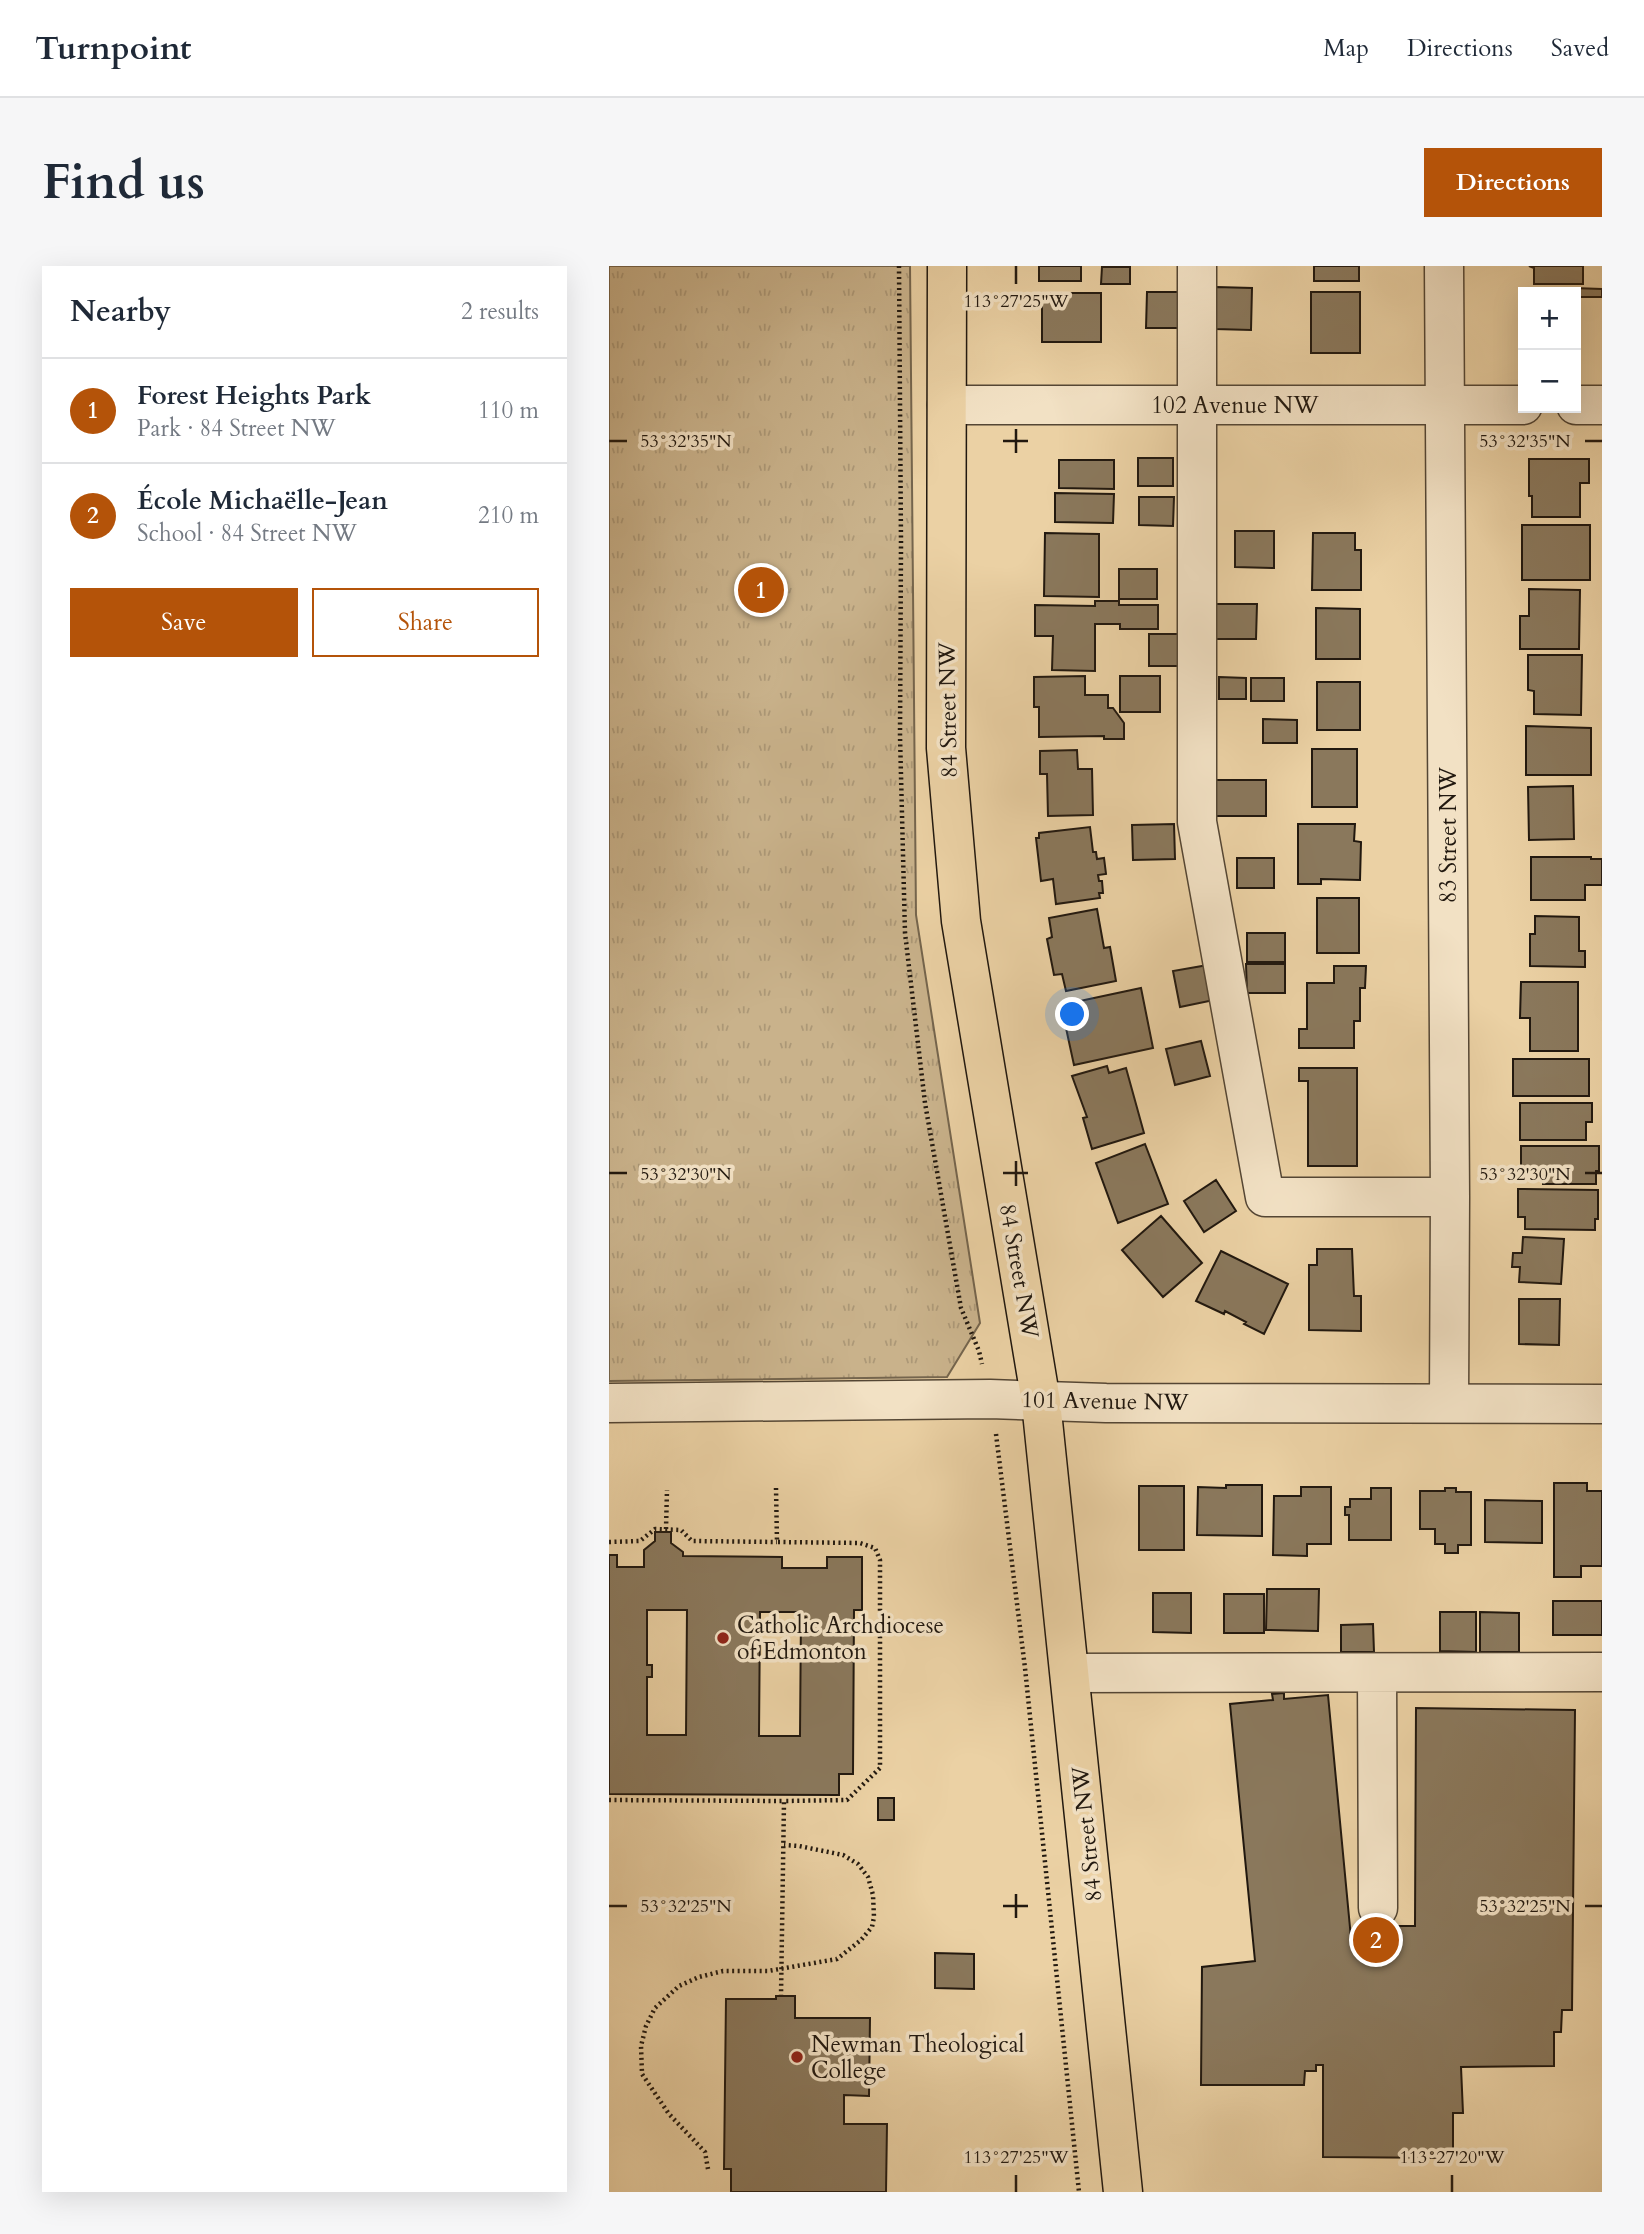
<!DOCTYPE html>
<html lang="en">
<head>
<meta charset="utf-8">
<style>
	body { margin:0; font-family:Cardo,serif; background:#f6f6f7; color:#1f2937 }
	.controls { position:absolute; right:21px; top:21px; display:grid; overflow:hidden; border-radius:0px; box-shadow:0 7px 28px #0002 }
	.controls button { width:63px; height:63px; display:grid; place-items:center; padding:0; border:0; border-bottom:2px solid #e0e1e3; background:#fff; color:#1f2937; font:35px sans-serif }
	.you { position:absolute; left:464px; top:749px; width:24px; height:24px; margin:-18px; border:5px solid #fff; border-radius:50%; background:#1a73e8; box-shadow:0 0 0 10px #1a73e833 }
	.badge { display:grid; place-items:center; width:46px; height:46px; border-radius:50%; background:#b45309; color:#fff; font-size:23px; font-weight:700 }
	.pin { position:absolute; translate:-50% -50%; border:4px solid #fff; box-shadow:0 2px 7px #0006 }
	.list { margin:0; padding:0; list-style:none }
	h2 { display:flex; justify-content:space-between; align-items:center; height:91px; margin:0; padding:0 28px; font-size:30px }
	h2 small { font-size:23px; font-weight:400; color:#747a83 }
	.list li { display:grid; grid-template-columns:46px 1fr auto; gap:21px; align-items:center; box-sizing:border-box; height:105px; padding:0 28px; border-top:2px solid #e0e1e3 }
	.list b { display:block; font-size:26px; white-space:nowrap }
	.list p { margin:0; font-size:23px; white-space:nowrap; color:#747a83 }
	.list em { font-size:23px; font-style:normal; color:#747a83 }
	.actions { display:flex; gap:14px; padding:21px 28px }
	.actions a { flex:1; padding:16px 0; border:2px solid #b45309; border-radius:0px; text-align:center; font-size:24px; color:#b45309 }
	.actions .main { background:#b45309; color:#fff }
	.map { position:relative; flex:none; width:993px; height:1926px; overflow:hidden; border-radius:0px }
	header { display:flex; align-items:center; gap:42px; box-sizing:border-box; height:98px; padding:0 35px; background:#fff; border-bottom:2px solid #e0e1e3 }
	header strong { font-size:33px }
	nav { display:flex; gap:38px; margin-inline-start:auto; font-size:24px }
	.intro { display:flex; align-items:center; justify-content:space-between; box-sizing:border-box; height:168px; padding:0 42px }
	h1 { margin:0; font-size:49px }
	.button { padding:18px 32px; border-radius:0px; background:#b45309; color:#fff; font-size:24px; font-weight:700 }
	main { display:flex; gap:42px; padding:0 42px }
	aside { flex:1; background:#fff; border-radius:0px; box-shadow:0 7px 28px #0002 }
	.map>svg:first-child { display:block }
</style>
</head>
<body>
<header>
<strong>Turnpoint</strong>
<nav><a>Map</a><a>Directions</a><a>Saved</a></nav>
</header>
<div class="intro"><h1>Find us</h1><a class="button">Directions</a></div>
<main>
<aside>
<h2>Nearby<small>2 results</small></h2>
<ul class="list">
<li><span class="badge">1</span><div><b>Forest Heights Park</b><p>Park · 84 Street NW</p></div><em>110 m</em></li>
<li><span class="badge">2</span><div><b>École Michaëlle-Jean</b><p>School · 84 Street NW</p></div><em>210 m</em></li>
</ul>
<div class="actions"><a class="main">Save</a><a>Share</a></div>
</aside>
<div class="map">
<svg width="993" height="1926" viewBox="0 0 993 1926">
	<defs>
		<pattern id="park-tufts" width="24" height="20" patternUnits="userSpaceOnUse" patternTransform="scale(1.75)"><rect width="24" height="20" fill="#c9b28b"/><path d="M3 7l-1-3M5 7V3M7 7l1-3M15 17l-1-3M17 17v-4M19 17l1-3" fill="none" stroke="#ac9877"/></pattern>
	</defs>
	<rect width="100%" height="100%" fill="#ebd1a4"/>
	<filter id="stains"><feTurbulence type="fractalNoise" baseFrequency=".00286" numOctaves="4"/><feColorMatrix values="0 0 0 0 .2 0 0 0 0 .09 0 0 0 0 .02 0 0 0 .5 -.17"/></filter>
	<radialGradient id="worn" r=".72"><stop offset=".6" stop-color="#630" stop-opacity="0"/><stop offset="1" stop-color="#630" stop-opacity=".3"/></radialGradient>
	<!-- park -->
	<path fill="url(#park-tufts)" stroke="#75654d" stroke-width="2" d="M0 0H301L307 649 371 1057 338 1111 0 1115Z"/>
	<!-- building -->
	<path fill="#8a785c" stroke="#21180f" stroke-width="2" fill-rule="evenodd" d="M430 0H472V15H430Z
		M705 0H750V15H705Z
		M920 0H974V18H925V2Z
		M493 1H521V18H492Z
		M607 21 643 22 642 64 606 63Z
		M965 22 993 23V31H970V87H967V26H965Z
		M538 26H572L571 62H537Z
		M702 26H751V87H702Z
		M433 27H492V76H433Z
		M529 192H564V220H529Z
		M920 193H980V217H971V251H923V230H920Z
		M450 194H505V223L450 222Z
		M446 227 505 228 504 257 446 256Z
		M530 231H565L564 260 530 259Z
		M913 259H981V314H913Z
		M626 265H665V302L626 301Z
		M436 267 490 268V331L435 330Z
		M704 267H746V284H752V324H703Z
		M510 303H548V333H510Z
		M920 323 971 324 970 383H911V350H920Z
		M486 335H510V339H549V363H511V358H486V405L443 404 444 370H426V339L486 340Z
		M603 338H648L647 373H603Z
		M707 342 751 343V393H707Z
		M540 368H573V400H540Z
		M919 389H973L972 449 925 448V425L919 424Z
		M476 410V429H499V442H504L515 457V473H495V470L430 471V441H425V411Z
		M511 410H551V446H511Z
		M610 411 637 412V433H610Z
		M642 412H675V435H642Z
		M708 416H751V464H708Z
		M654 453 688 454V477H654Z
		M917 460 982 462V509H917Z
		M703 483H748V541H703Z
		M468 484 469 503H483L484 549 439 550 438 508H431V485Z
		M604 514H657V550H604Z
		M964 520 965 573 920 574 919 521Z
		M565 558 566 593 524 594 523 559Z
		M689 558H746L745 575 752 576 751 614 712 613V618H689Z
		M481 561 484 586H487L488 593 495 592 497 608 489 609 490 615H493L494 627H490L491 632 447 638 444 613 432 615 427 572H430V567Z
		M922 591H982V593H993V619H976V634H922Z
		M628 592H665V622H628Z
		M708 632H750V687H708Z
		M488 643 495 682 501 681 507 715 457 725 453 708 445 709 438 673 443 671 440 652Z
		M926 650 970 651V685H976V701L921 700V668H926Z
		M638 667H676V696H638Z
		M637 698H676V727H638Z
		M599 699 605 734 571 741 564 705Z
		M725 700H757L756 722H751V755H745V782H690V763H698V717H725Z
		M912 716H969V785H921V752H911Z
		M532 722 544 782 465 799 452 739Z
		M592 775 601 810 566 819 557 783Z
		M904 793H980V830H904Z
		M498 800 500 807 517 802 535 867 483 883 474 852 478 851 463 810Z
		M690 802H748V900H699V815H690Z
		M911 837H983V856H977V874H911Z
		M536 878 559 938 509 957 487 897Z
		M912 880H990V905H987V918H934V905H912Z
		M607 914 627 945 595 966 575 935Z
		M909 923 989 924V953H986V964L916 963V951H909Z
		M552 950 593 997 554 1031 513 984Z
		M914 971 955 973 952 1018 910 1016 911 1001H903L904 987H913Z
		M708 983H743L745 1030H752V1065L700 1064V999H708Z
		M612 985 679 1018 655 1068 635 1058 637 1056 616 1045 615 1048 587 1035Z
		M910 1033H951L950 1079 910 1078Z
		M945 1217H978V1225H993V1300H972V1311H945Z
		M617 1219H653V1270L588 1269 589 1221 617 1222Z
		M530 1220H575V1284H530Z
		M692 1221H722V1278H698V1290L664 1289 665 1230H692Z
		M762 1222H782V1274H740V1249H736V1241H741V1233H762Z
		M836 1222H847V1226H862V1279H849V1287H836V1278H826V1263H811V1225H836Z
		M876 1234 933 1235V1277L876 1276Z
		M46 1266H62V1277L74 1286V1290L173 1291V1302H218V1291H253V1344H245L244 1508H230V1529L0 1528V1289H8V1301H35V1284L46 1275ZM38 1344H78L77 1469H38V1411H43V1399H38ZM151 1346H192L191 1470H150Z
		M658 1323H710L709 1365 657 1364Z
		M544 1327H582V1367L544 1366Z
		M615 1328H655V1367H615Z
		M944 1335H993V1369H944Z
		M831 1346H867V1386L831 1385Z
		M871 1346 910 1347V1386H871Z
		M764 1358 765 1386H732V1359Z
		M675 1427V1433L719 1429 742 1672H753V1660H806L807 1442 966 1444 963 1744H953L952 1766H945V1800L852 1801 854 1847H844V1892L714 1891V1799H707V1805H696L695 1819H592L593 1701 646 1695 621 1438 664 1434 663 1428Z
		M269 1532H285V1554H269Z
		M326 1687 365 1688V1723L326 1722Z
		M167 1730H186V1752H261L260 1830 235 1829V1858H278L277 1926H122V1903H115L117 1733H167Z"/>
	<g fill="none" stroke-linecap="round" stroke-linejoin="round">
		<defs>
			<path id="minor" d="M588 0V556L656 931H841
				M835 0 841 931 840 1137
				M338 139H914
				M967 139H993
				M0 1137 381 1133 497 1137 993 1138
				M461 1407 993 1406
				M768 1407 769 1642"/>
			<path id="major" d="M338 0 337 482 352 655 432 1136 514 1926"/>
		</defs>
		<!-- minor casing -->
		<use href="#minor" stroke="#544634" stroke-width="41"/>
		<!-- major casing -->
		<use href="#major" stroke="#21180f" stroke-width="41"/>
		<!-- path -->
		<path stroke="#21180f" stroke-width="4.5" stroke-dasharray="2 3.5" stroke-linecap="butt" d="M290 0 292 278 291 470 296 667 316 837 352 1042 370 1085 373 1098
			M387 1168 416 1402 470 1926
			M167 1222 168 1276 251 1277 266 1282 271 1294V1502L238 1534 175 1535 172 1730
			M57 1263 58 1224
			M0 1276 31 1275 46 1263 72 1264 83 1275 168 1276
			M0 1534 175 1535
			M99 1903 96 1886 60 1848 33 1808 32 1780 37 1760 46 1742 70 1720 90 1711 114 1705H159L228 1693 252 1674 263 1661 265 1651 264 1629 259 1611 249 1598 234 1589 190 1580 175 1579"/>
		<!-- minor -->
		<use href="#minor" stroke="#f2e1c4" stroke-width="38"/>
		<!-- major -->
		<use href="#major" stroke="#ebd1a4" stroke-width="38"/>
	</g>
	<!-- ticks -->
	<path fill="none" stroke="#21180f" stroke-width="2.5" d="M407 0V18M407 163V187M0 175H18M394 175H419M976 175H993M407 895V920M0 907H18M394 907H419M976 907H993M407 1628V1652M0 1640H18M394 1640H419M976 1640H993M407 1909V1926M843 1909V1926"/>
	<!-- markers -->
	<g fill="#8f2418" stroke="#f2e1c4" stroke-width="2.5">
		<circle cx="114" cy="1372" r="7"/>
		<circle cx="188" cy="1791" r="7"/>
	</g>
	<g text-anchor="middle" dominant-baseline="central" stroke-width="7" stroke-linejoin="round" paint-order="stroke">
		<!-- street labels -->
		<g font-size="23" fill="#21180f" stroke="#f2e1c4">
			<text x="626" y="139">102 Avenue NW</text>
			<text transform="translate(339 444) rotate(-91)">84 Street NW</text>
			<text transform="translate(839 569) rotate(-90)">83 Street NW</text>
			<text transform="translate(410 1005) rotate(80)">84 Street NW</text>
			<text transform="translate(496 1135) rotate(1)">101 Avenue NW</text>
			<text transform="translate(478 1568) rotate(-96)">84 Street NW</text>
		</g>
		<!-- poi labels -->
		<g font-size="23" fill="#21180f" stroke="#f2e1c4" text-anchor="start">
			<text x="128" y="1359">Catholic Archdiocese<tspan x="128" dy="26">of Edmonton</tspan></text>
			<text x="202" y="1778">Newman Theological<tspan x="202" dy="26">College</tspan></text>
		</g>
	</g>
	<g font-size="18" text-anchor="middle" fill="#21180f" stroke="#f2e1c4" stroke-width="7" stroke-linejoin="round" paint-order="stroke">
		<text x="407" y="41">113°27'25"W</text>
		<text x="77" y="181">53°32'35"N</text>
		<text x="916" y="181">53°32'35"N</text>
		<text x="77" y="914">53°32'30"N</text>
		<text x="916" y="914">53°32'30"N</text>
		<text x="77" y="1646">53°32'25"N</text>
		<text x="916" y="1646">53°32'25"N</text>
		<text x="407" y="1897">113°27'25"W</text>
		<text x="843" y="1897">113°27'20"W</text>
	</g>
	<rect width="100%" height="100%" filter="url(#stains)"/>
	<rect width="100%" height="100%" fill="url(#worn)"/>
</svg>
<div class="controls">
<button>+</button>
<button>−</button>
</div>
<div class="you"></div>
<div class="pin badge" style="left:152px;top:324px">1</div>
<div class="pin badge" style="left:767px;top:1674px">2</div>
</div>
</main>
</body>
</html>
